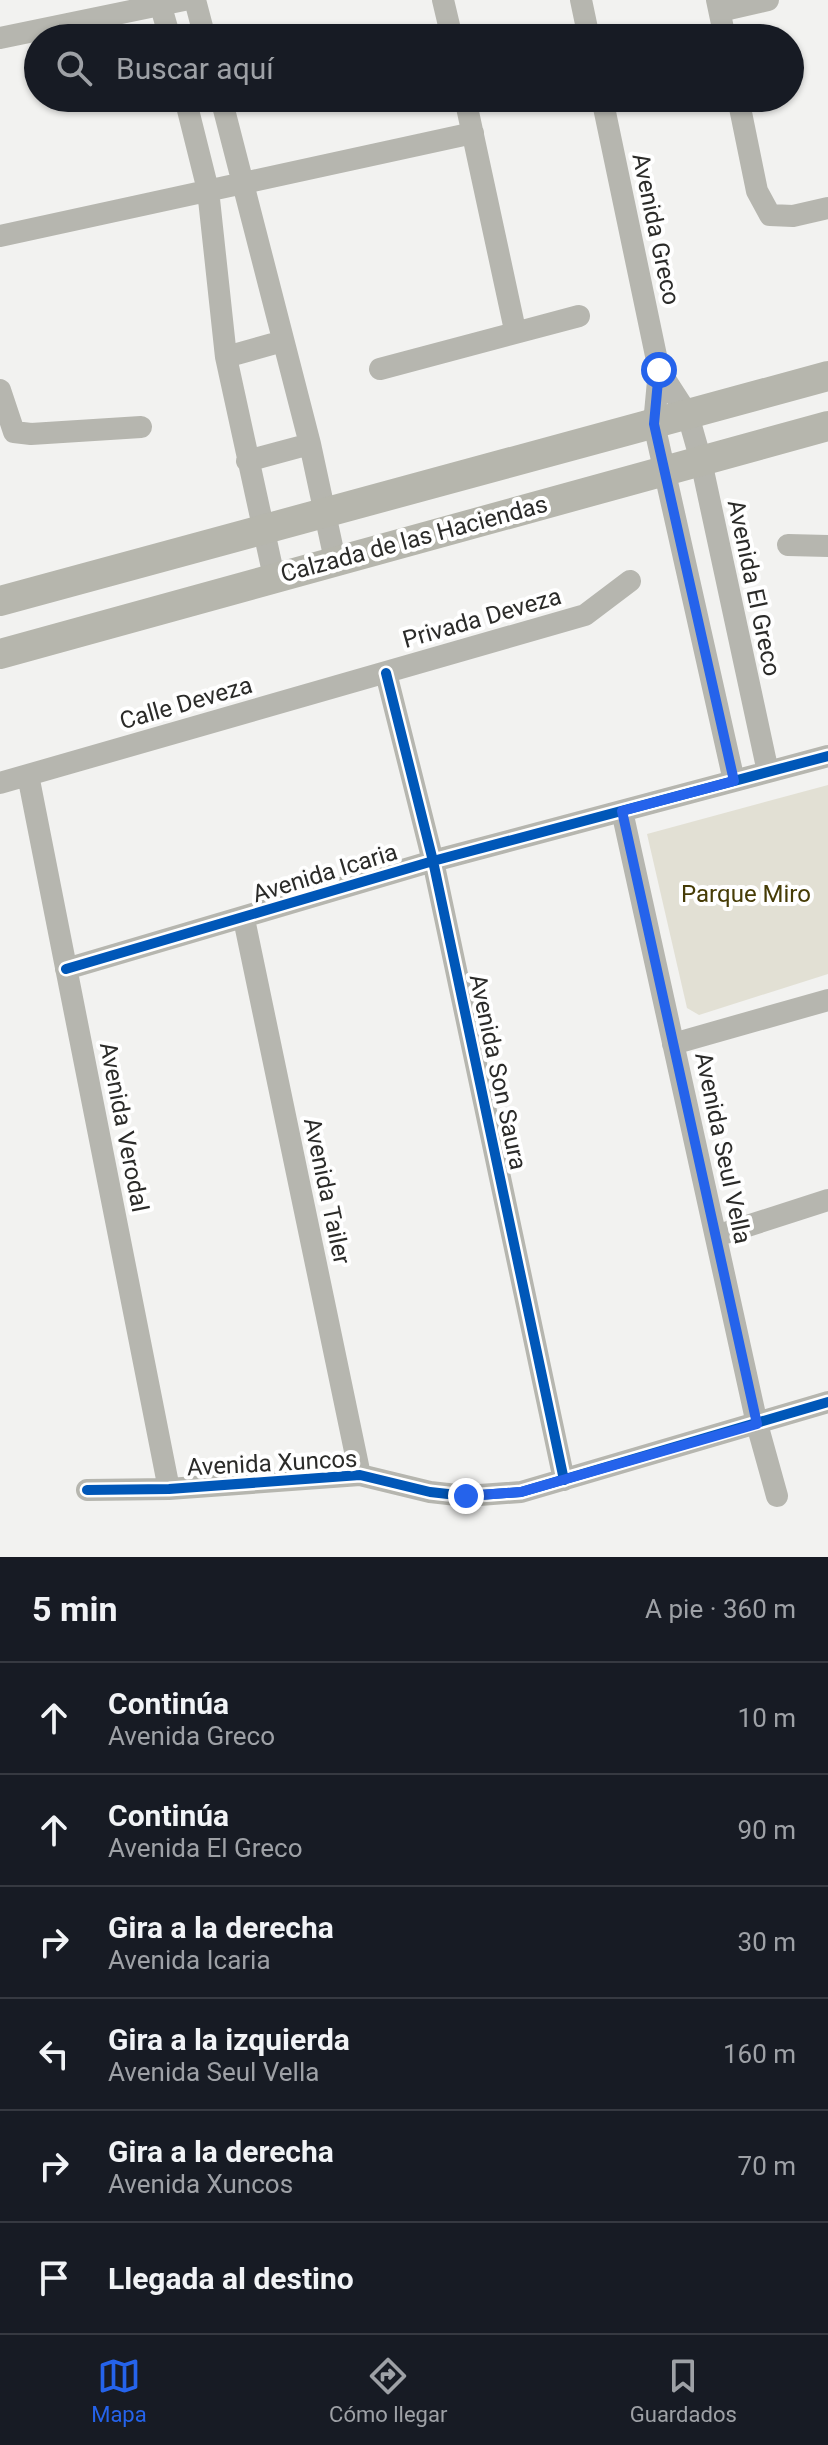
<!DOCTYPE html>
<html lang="es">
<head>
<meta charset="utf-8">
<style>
	body { margin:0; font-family:Roboto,sans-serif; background:#20242c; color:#f1f3f6 }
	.stop { position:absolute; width:24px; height:24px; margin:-18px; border:6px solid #2563eb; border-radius:50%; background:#fff }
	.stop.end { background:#2563eb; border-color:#fff; box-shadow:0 2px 8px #0008 }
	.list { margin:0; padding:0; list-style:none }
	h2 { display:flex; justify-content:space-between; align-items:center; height:104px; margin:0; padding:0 32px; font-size:34px }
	h2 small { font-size:26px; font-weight:400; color:#9ea1a6 }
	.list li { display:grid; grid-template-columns:52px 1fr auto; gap:24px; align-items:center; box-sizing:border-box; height:112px; padding:0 32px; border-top:2px solid #363941 }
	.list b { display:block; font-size:30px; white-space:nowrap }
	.list p { margin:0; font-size:26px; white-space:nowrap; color:#9ea1a6 }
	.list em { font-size:26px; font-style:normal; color:#9ea1a6 }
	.icon { flex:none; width:44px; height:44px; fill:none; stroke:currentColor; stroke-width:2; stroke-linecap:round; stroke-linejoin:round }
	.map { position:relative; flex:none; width:828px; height:1557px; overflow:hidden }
	.search { position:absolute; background:#171b24; box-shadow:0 2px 6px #0004; left:24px; right:24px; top:24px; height:88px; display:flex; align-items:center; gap:20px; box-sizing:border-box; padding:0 28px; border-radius:44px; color:#9ea1a6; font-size:30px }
	.sheet { height:776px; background:#171b24 }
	nav { display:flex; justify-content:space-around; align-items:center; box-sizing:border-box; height:112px; border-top:2px solid #363941; background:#171b24; font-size:22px; color:#9ea1a6 }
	nav a { display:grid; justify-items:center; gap:4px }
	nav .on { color:#2563eb }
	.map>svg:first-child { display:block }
</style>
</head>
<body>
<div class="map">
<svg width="828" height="1557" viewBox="0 0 828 1557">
	<rect width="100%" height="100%" fill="#f2f2f0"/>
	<!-- green -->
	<path fill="#e2e0d4" d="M828 785V974L699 1015 687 1008 647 834Z"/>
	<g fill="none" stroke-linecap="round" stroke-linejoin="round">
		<!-- minor -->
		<path stroke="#b6b6af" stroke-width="22" d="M159 0 170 38
			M195 0 205 38
			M443 0 452 38
			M581 0 589 38
			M717 0 725 38
			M720 11 768 0
			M0 38 184 0
			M185 98 208 190 226 357 274 577
			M221 98 310 444 335 560
			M465 98 515 330
			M602 98 659 370 654 424 734 781
			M738 98 757 191 770 215 793 216 828 208
			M0 236 473 133
			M226 357 283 341
			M380 369 579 316
			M659 370 688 415 701 461 768 772
			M0 390 14 432 31 434 141 427
			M247 461 310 444
			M788 545 828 546
			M386 673 433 861 564 1480
			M28 775 169 1489
			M0 783 585 615 630 581
			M622 811 757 1424 777 1496
			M244 919 360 1475
			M66 969 433 861 828 756
			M673 1044 828 1000
			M716 1236 828 1200
			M87 1490 169 1489 360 1475 430 1492 466 1496 521 1492 828 1402"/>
		<!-- secondary -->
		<path stroke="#b6b6ad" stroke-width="30" d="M0 601 828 376
			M0 654 828 426"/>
		<defs>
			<path id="cycleway" d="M386 673 433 861 564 1480
				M66 969 433 861 828 756
				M87 1490 169 1489 360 1475 430 1492 466 1496 521 1492 828 1402"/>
		</defs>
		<!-- cycleway casing -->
		<use href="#cycleway" stroke="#fff" stroke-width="15"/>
		<!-- cycleway -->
		<use href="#cycleway" stroke="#0057b8" stroke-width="10"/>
	</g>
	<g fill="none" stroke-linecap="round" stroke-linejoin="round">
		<!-- route -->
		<path stroke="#2563eb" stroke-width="10" d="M466 1496 521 1492 757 1424 622 811 734 781 654 424 659 370"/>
	</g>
	<g text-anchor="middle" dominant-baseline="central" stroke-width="8" stroke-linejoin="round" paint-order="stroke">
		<!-- street labels -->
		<g font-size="24" fill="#2b2b29" stroke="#fff">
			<text transform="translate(656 229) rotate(78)">Avenida Greco</text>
			<text transform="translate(414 539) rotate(-15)">Calzada de las Haciendas</text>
			<text transform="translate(754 588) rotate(78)">Avenida El Greco</text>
			<text transform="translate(482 618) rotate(-16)">Privada Deveza</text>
			<text transform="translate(186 703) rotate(-16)">Calle Deveza</text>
			<text transform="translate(325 873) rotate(-17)">Avenida Icaria</text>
			<text transform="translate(498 1072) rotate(78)">Avenida Son Saura</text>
			<text transform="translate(124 1127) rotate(79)">Avenida Verodal</text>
			<text transform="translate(723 1148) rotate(78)">Avenida Seul Vella</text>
			<text transform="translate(327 1191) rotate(78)">Avenida Tailer</text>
			<text transform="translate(272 1463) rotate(-3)">Avenida Xuncos</text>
		</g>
		<!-- park labels -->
		<g font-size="24" fill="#463c06" stroke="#fff">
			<text x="746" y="894">Parque Miro</text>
		</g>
	</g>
</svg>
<div class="stop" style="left:659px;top:370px"></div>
<div class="stop end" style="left:466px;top:1496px"></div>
<div class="search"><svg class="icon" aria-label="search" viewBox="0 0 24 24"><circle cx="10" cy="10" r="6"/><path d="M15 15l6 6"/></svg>Buscar aquí</div>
</div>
<section class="sheet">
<h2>5 min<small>A pie · 360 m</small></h2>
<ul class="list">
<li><svg class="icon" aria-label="ahead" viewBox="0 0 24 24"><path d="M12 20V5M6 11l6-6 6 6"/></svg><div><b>Continúa</b><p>Avenida Greco</p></div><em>10 m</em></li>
<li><svg class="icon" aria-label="ahead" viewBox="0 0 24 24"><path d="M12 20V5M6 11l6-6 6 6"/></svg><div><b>Continúa</b><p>Avenida El Greco</p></div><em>90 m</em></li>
<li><svg class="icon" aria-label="right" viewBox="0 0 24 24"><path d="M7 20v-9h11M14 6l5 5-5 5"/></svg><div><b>Gira a la derecha</b><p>Avenida Icaria</p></div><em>30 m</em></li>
<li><svg class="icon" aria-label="left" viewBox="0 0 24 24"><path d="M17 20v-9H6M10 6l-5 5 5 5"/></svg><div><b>Gira a la izquierda</b><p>Avenida Seul Vella</p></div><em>160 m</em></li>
<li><svg class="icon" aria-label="right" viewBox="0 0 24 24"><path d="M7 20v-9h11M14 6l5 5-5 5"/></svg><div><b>Gira a la derecha</b><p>Avenida Xuncos</p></div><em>70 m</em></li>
<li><svg class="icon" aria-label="arrive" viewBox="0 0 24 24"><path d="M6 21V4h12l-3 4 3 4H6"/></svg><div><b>Llegada al destino</b></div></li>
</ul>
</section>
<nav>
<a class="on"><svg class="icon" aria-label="map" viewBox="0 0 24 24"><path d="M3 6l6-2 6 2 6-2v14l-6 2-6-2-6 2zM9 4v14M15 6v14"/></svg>Mapa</a>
<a><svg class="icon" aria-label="directions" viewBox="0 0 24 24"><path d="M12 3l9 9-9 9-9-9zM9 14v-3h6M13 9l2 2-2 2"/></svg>Cómo llegar</a>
<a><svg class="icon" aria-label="saved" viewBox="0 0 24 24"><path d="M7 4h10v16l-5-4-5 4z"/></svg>Guardados</a>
</nav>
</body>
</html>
